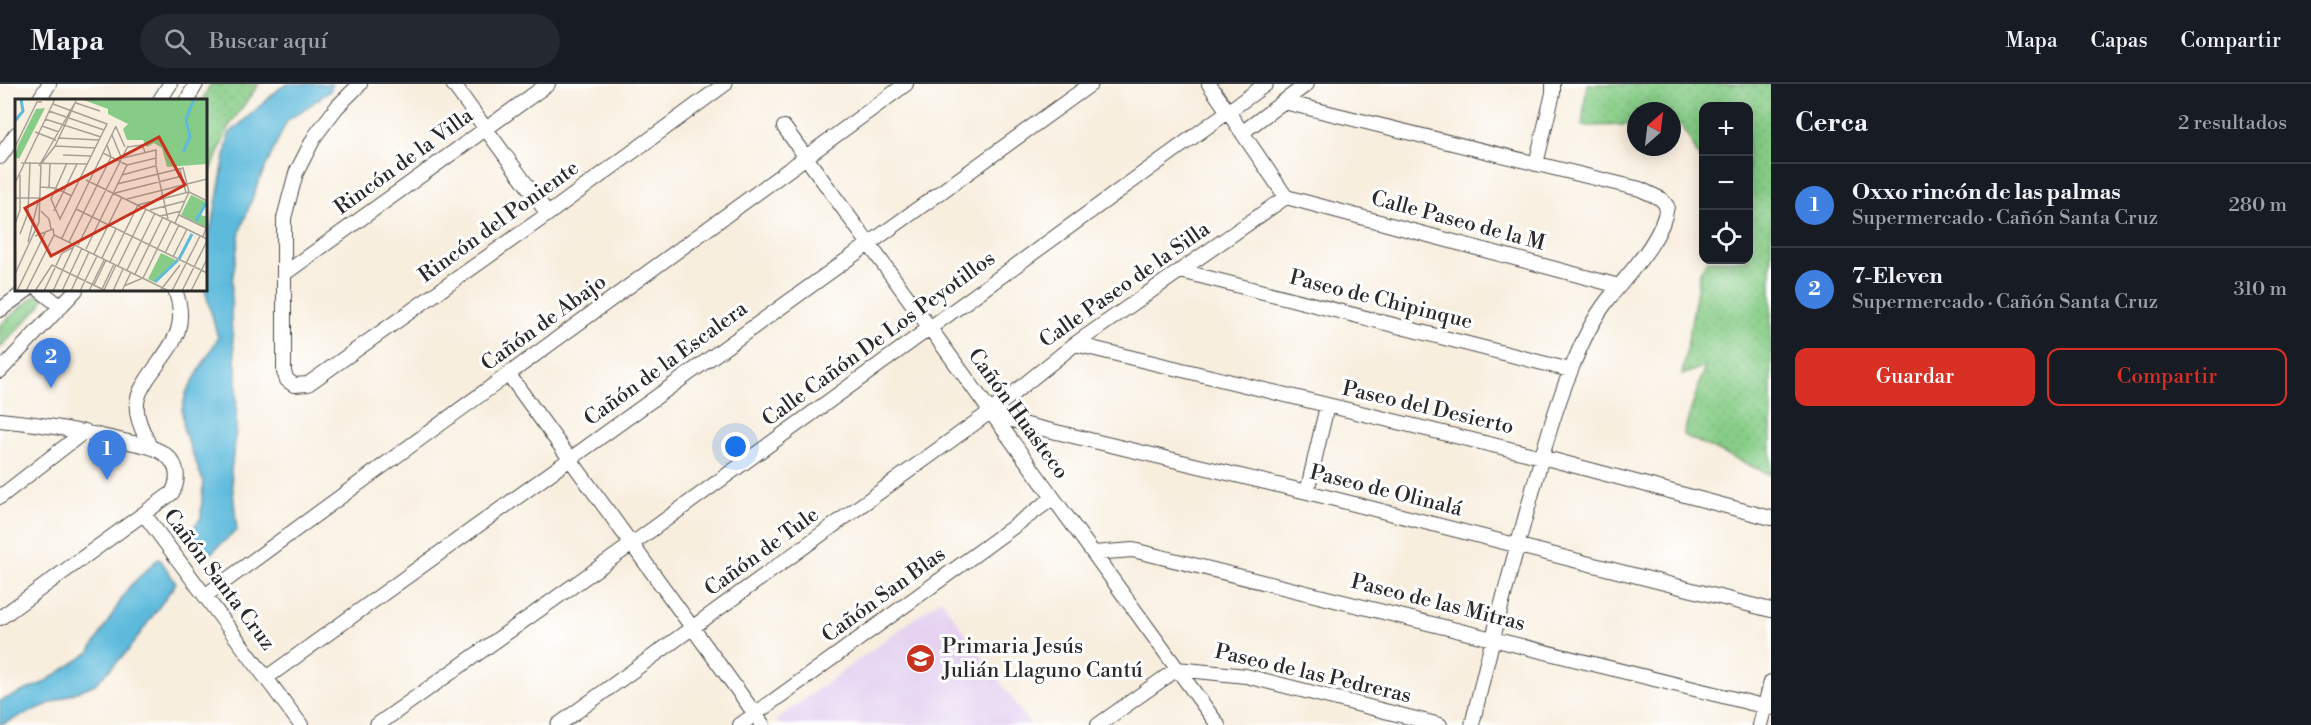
<!DOCTYPE html>
<html lang="es">
<head>
<meta charset="utf-8">
<style>
	body { margin:0; font-family:"Libre Bodoni",serif; background:#242831; color:#f1f3f6 }
	.controls { position:absolute; right:18px; top:18px; display:grid; overflow:hidden; border-radius:12px; box-shadow:0 3px 15px #0003 }
	.controls button { width:54px; height:54px; display:grid; place-items:center; padding:0; border:0; border-bottom:2px solid #363941; background:#171b24; color:#f1f3f6; font:30px sans-serif }
	.compass { position:absolute; left:1627px; top:18px; width:54px; height:54px; border-radius:50%; background:#171b24; box-shadow:0 3px 15px #0003; rotate:28deg }
	.you { position:absolute; left:736px; top:363px; width:21px; height:21px; margin:-15px; border:4px solid #fff; border-radius:50%; background:#1a73e8; box-shadow:0 0 0 9px #1a73e833 }
	.badge { display:grid; place-items:center; width:39px; height:39px; border-radius:50%; background:#d93025; color:#fff; font-size:20px; font-weight:700 }
	.pin { position:absolute; translate:-50% -50px; filter:drop-shadow(0 2px 3px #0008) }
	.pin::after { content:''; position:absolute; top:32px; width:21px; height:18px; background:inherit; clip-path:polygon(0 0,100% 0,50% 100%) }
	.list { margin:0; padding:0; list-style:none }
	h2 { display:flex; justify-content:space-between; align-items:center; height:78px; margin:0; padding:0 24px; font-size:26px }
	h2 small { font-size:20px; font-weight:400; color:#9ea1a6 }
	.list li { display:grid; grid-template-columns:39px 1fr auto; gap:18px; align-items:center; box-sizing:border-box; height:84px; padding:0 24px; border-top:2px solid #363941 }
	.list b { display:block; font-size:22px; white-space:nowrap }
	.list p { margin:0; font-size:20px; white-space:nowrap; color:#9ea1a6 }
	.list em { font-size:20px; font-style:normal; color:#9ea1a6 }
	.actions { display:flex; gap:12px; padding:18px 24px }
	.actions a { flex:1; padding:14px 0; border:2px solid #d93025; border-radius:12px; text-align:center; font-size:21px; color:#d93025 }
	.actions .main { background:#d93025; color:#fff }
	.icon { flex:none; width:33px; height:33px; fill:none; stroke:currentColor; stroke-width:2; stroke-linecap:round; stroke-linejoin:round }
	.map { position:relative; flex:none; width:1771px; height:641px; overflow:hidden }
	header { display:flex; align-items:center; gap:36px; box-sizing:border-box; height:84px; padding:0 30px; background:#171b24; border-bottom:2px solid #363941 }
	header strong { font-size:28px }
	nav { display:flex; gap:33px; margin-inline-start:auto; font-size:21px }
	.search { width:420px; height:54px; background:#242831; display:flex; align-items:center; gap:15px; box-sizing:border-box; padding:0 21px; border-radius:33px; color:#9ea1a6; font-size:22px }
	main { display:flex }
	aside { flex:1; background:#171b24 }
	.map>svg:first-child { display:block }
</style>
</head>
<body>
<header>
<strong>Mapa</strong>
<div class="search"><svg class="icon" aria-label="search" viewBox="0 0 24 24"><circle cx="10" cy="10" r="6"/><path d="M15 15l6 6"/></svg>Buscar aquí</div>
<nav><a>Mapa</a><a>Capas</a><a>Compartir</a></nav>
</header>
<main>
<div class="map">
<svg width="1771" height="641" viewBox="0 0 1771 641">
	<defs>
		<pattern id="grass-dots" width="8" height="8" patternUnits="userSpaceOnUse" patternTransform="scale(1.5)"><rect width="8" height="8" fill="#86cc86"/><path d="M2 2h.1M6 6h.1" fill="none" stroke="#74af74" stroke-width="1.8" stroke-linecap="round"/></pattern>
	</defs>
	<rect width="100%" height="100%" fill="#fff"/>
	<filter id="ink" filterUnits="userSpaceOnUse"><feTurbulence type="fractalNoise" baseFrequency=".0167" numOctaves="2"/><feDisplacementMap in="SourceGraphic" scale="12" xChannelSelector="R" yChannelSelector="G"/><feConvolveMatrix kernelMatrix="1 2 1 2 8 2 1 2 1" color-interpolation-filters="sRGB"/></filter>
	<filter id="wash" filterUnits="userSpaceOnUse"><feTurbulence type="fractalNoise" baseFrequency=".008" numOctaves="4" result="noise"/><feDisplacementMap in="SourceGraphic" scale="24" xChannelSelector="R" yChannelSelector="G"/><feGaussianBlur stdDeviation="1.35" result="paint"/><feColorMatrix in="noise" values="0 0 0 0 0 0 0 0 0 0 0 0 0 0 0 0 0 1.4 0 .05"/><feComposite in="paint" operator="in"/></filter>
	<g filter="url(#wash)">
		<rect width="100%" height="100%" fill="#f8eede"/>
		<!-- built -->
		<path fill="#e5d3f1" d="M941 515 1031 641H780L776 636Z"/>
		<!-- grass -->
		<path fill="url(#grass-dots)" stroke="#587c58" stroke-width="1.5" d="M211 0H259L229 42 206 99V16H202Z
			M1587 0H1771V391L1683 351 1705 282 1682 291 1700 188 1707 176H1748V22H1704L1703 81 1682 41H1672V27H1636V41L1582 42Z
			M37 210 44 214 40 222 0 264V241Z"/>
		<!-- water -->
		<path fill="#5dbadb" stroke="#447283" stroke-width="1.5" d="M288 0H332L330 7 287 37 258 99 240 147 232 198 231 238 237 293 236 346 231 387 237 446 202 477 185 454 201 434 203 397 184 347 182 326 186 309 218 254 205 206 206 161 214 131 229 50 280 4Z
			M159 474 176 499 127 568 95 600 0 641V617L43 599 89 569 129 503Z"/>
	</g>
	<g filter="url(#ink)">
		<g fill="none" stroke-linecap="round" stroke-linejoin="round">
			<defs>
				<path id="minor" d="M360 0 337 23 315 52 296 89 284 134V288L287 296 294 301 308 300 548 130 725 0
					M453 0 548 130
					M1209 0 1286 113
					M39 16 49 0
					M160 16 170 0
					M187 16 196 0
					M1284 18 1640 105 1661 115 1667 122C1663 156 1627 191 1607 217 1591 238 1580 262 1571 286 1553 329 1541 376 1529 420 1508 494 1489 567 1472 641
					M784 43 1218 641
					M1243 48 1307 0
					M0 73 16 50
					M1536 80 1553 9V0
					M1286 113 1619 202
					M1181 187 1570 286
					M284 190 548 0
					M40 206 61 223
					M0 226 27 206
					M1075 260 1542 373 1771 434
					M0 287 76 206
					M509 291 763 641
					M990 328 1027 341 1307 408 1771 526
					M0 336C42 340 83 347 124 357 138 360 155 362 167 372 179 382 179 397 172 409L0 534
					M150 363C144 349 135 334 137 319 138 309 143 302 148 294 170 262 190 246 175 206
					M1307 408 1327 322
					M0 413 85 347
					M144 430 301 641
					M1093 469 1133 466 1771 624
					M206 511 906 0
					M266 594 1091 0
					M377 641 632 460 1266 0
					M558 641 990 328 1075 260 1286 113
					M740 641 1053 414
					M1098 641 1177 585 1246 592 1440 641
					M1760 641 1771 598"/>
			</defs>
			<!-- minor casing -->
			<use href="#minor" stroke="#4a4846" stroke-width="16"/>
			<!-- minor -->
			<use href="#minor" stroke="#fff" stroke-width="14"/>
		</g>
	</g>
	<!-- icons -->
	<defs>
		<symbol id="school-disc" viewBox="-11 -11 22 22"><circle r="9.5" fill="#c8321e" stroke="#fff"/><path d="M0-5L7-2L0 1L-7-2ZM-4 1L0 2.5L4 1V4Q0 6-4 4Z" fill="#fff"/></symbol>
	</defs>
	<g fill-rule="evenodd">
		<use href="#school-disc" x="904" y="558" width="33" height="33"/>
	</g>
	<g text-anchor="middle" dominant-baseline="central" stroke-width="6" stroke-linejoin="round" paint-order="stroke">
		<!-- street labels -->
		<g font-size="21" fill="#2b2b2b" stroke="#fff">
			<text transform="translate(404 78) rotate(-36)">Rincón de la Villa</text>
			<text transform="translate(1458 137) rotate(15)">Calle Paseo de la M</text>
			<text transform="translate(499 138) rotate(-36)">Rincón del Poniente</text>
			<text transform="translate(1125 201) rotate(-35)">Calle Paseo de la Silla</text>
			<text transform="translate(1381 216) rotate(14)">Paseo de Chipinque</text>
			<text transform="translate(544 239) rotate(-36)">Cañón de Abajo</text>
			<text transform="translate(879 255) rotate(-36)">Calle Cañón De Los Peyotillos</text>
			<text transform="translate(666 280) rotate(-36)">Cañón de la Escalera</text>
			<text transform="translate(1428 324) rotate(13)">Paseo del Desierto</text>
			<text transform="translate(1018 330) rotate(54)">Cañón Huasteco</text>
			<text transform="translate(1386 407) rotate(14)">Paseo de Olinalá</text>
			<text transform="translate(762 468) rotate(-36)">Cañón de Tule</text>
			<text transform="translate(219 496) rotate(53)">Cañón Santa Cruz</text>
			<text transform="translate(884 511) rotate(-36)">Cañón San Blas</text>
			<text transform="translate(1438 519) rotate(14)">Paseo de las Mitras</text>
			<text transform="translate(1313 590) rotate(13)">Paseo de las Pedreras</text>
		</g>
		<!-- poi labels -->
		<g font-size="21" fill="#2b2b2b" stroke="#fff" text-anchor="start">
			<text x="942" y="563">Primaria Jesús<tspan x="942" dy="24">Julián Llaguno Cantú</tspan></text>
		</g>
	</g>
	<!-- overview -->
	<g transform="translate(15 15)">
		<rect width="192" height="192" fill="#f8eede"/>
		<path d="M66 0H192V65L152 68 147 49 139 44 132 48 128 41H112L108 30 113 25 93 15V10ZM30 9 4 60 0 58 3 46 21 10ZM176 96 191 103 183 115 192 118V129L166 116ZM146 154 161 161 139 183 133 180Z" fill="#86cc86"/>
		<path fill="none" stroke="#5dbadb" stroke-width="3" d="M0 22 8 12 6 0M168 53 175 38 171 20 179 0M181 122 191 104M164 160 177 135M140 183 163 161"/>
		<path fill="none" stroke="#a6a096" stroke-width="1.5" d="M61 4 85 12M38 5 92 25 45 120 36 100 52 64M34 12 51 18M54 19 89 31M30 20 86 38M27 27 44 33M101 28 110 48M20 33 41 41M97 36 106 58M43 39 84 41M40 47 80 49M0 48 22 3H27M113 48 127 46 130 53M88 54 112 66M48 56 76 57M108 59 141 51V67L153 120M6 64 72 65M112 66 141 59M24 67 61 2M165 70 171 94M107 76 140 67M71 81 192 140M0 84 40 0M102 85 168 69 174 93 160 124M25 88 40 89 57 97M34 88 35 64M174 93 192 102M100 94 167 77M0 99H25M112 100 192 80M61 110 192 174M135 111 170 102M26 112 34 120 36 130M39 112 62 65M164 116 191 129 188 138M145 117 166 112M0 125 5 111V76M5 135 13 114 15 63M20 137 38 130 39 136 154 192M47 139 101 27M13 143 23 103M54 143 96 58 92 46M63 146 113 47M71 150 112 66M150 154 164 126M79 155 107 98M158 158 172 130M87 159 101 130M95 163 123 106 174 93M103 167 131 110M112 171 140 114M0 175 24 123 26 65 40 47 61 2M120 175 148 118M79 186 91 161M109 187 128 179 156 122M87 190 99 165M89 191 101 166M2 192 31 132M11 192 39 136M20 192 37 166 91 192M29 192 47 154 59 148M38 192 59 147M47 192 67 149M56 192 74 153M65 192 82 157M74 192 89 161M98 192 108 170M107 192 116 173M145 192 165 166M157 192 185 137M167 192 192 142M176 192 192 160"/>
		<path fill="#c8321e" fill-opacity="0.15" stroke="#c8321e" stroke-width="3" d="M144 38 170 86 36 157 10 109Z"/>
		<rect width="192" height="192" fill="none" stroke="#2b2b2b" stroke-width="3"/>
	</g>
</svg>
<div class="controls">
<button>+</button>
<button>−</button>
<button><svg class="icon" aria-label="locate" viewBox="0 0 24 24"><circle cx="12" cy="12" r="6"/><path d="M12 2v4M12 18v4M2 12h4M18 12h4"/></svg></button>
</div>
<svg class="compass" viewBox="-18 -18 36 36"><path d="M0-13l5 13h-10z" fill="#e53935"/><path d="M0 13l5-13h-10z" fill="#9ea1a6"/></svg>
<div class="you"></div>
<div class="pin badge" style="left:107px;top:396px;background:#3f7fe0">1</div>
<div class="pin badge" style="left:51px;top:304px;background:#3f7fe0">2</div>
</div>
<aside>
<h2>Cerca<small>2 resultados</small></h2>
<ul class="list">
<li><span class="badge" style="background:#3f7fe0">1</span><div><b>Oxxo rincón de las palmas</b><p>Supermercado · Cañón Santa Cruz</p></div><em>280 m</em></li>
<li><span class="badge" style="background:#3f7fe0">2</span><div><b>7-Eleven</b><p>Supermercado · Cañón Santa Cruz</p></div><em>310 m</em></li>
</ul>
<div class="actions"><a class="main">Guardar</a><a>Compartir</a></div>
</aside>
</main>
</body>
</html>
